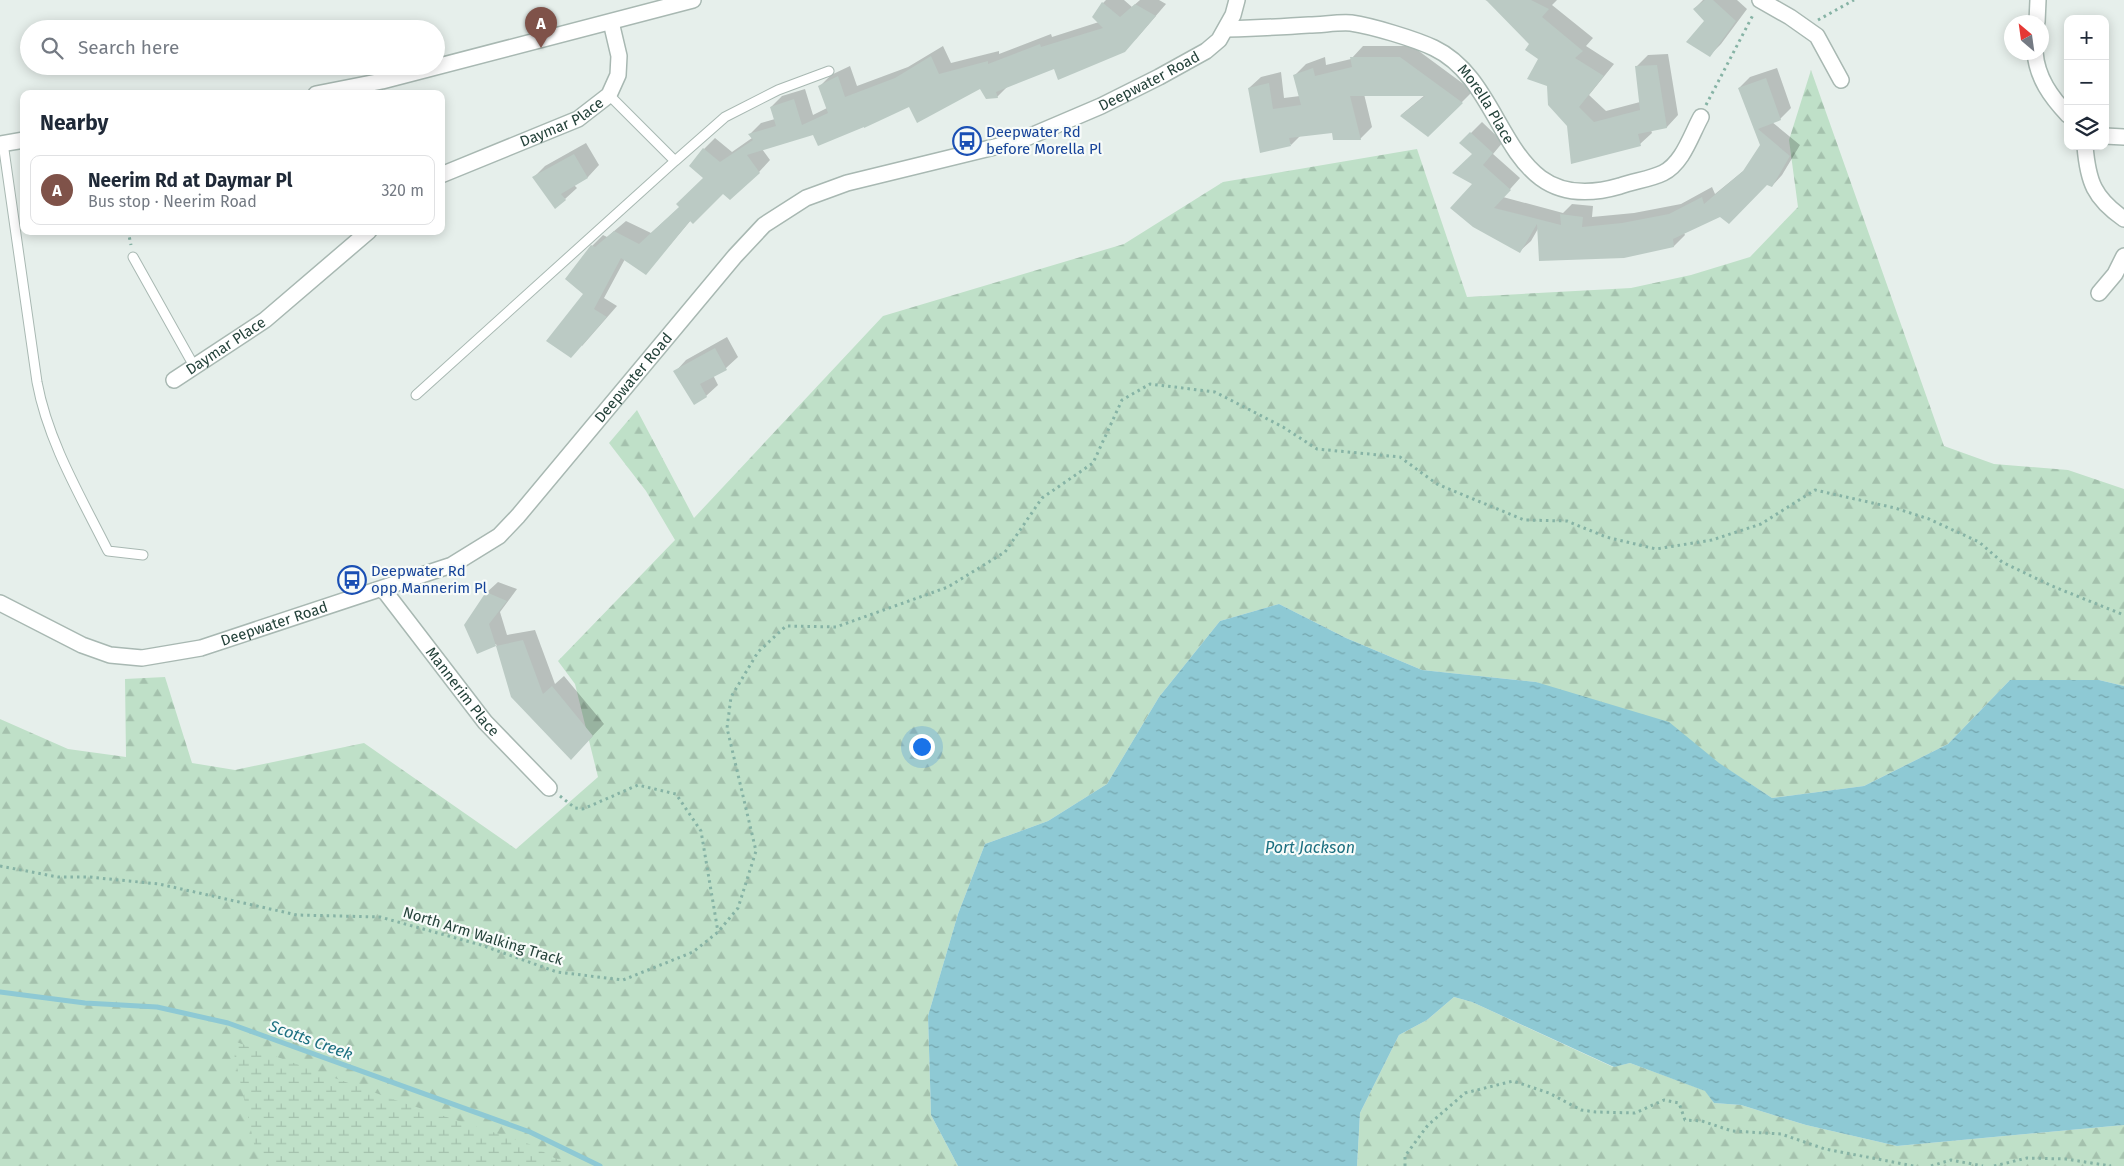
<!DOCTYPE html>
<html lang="en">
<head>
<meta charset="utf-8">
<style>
	body { margin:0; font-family:"Fira Sans",sans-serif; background:#f2f2f3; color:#1f2937 }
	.controls { position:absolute; right:15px; top:15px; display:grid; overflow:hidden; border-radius:10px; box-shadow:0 2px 12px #0003 }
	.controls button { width:45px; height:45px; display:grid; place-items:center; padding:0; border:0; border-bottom:1px solid #e0e1e3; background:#fff; color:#1f2937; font:25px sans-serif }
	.compass { position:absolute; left:2004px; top:15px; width:45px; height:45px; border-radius:50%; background:#fff; box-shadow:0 2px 12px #0003; rotate:331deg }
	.you { position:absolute; left:921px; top:746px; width:18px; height:18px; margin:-12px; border:4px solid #fff; border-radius:50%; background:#1a73e8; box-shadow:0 0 0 8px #1a73e833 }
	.badge { display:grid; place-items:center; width:32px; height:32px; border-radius:50%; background:#7f5249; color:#fff; font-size:16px; font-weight:700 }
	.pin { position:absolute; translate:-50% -41px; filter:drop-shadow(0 1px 2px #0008) }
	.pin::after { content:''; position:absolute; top:26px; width:18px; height:15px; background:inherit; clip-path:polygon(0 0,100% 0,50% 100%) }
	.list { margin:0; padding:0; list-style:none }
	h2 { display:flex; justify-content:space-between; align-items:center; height:65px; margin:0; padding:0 20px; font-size:21px }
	h2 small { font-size:16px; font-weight:400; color:#747a83 }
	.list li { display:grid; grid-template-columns:32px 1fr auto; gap:15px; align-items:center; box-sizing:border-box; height:70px; margin:0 10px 10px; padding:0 10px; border:1px solid #e0e1e3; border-radius:10px }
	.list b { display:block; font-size:19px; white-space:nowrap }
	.list p { margin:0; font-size:16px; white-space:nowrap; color:#747a83 }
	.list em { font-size:16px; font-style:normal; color:#747a83 }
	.icon { flex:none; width:28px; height:28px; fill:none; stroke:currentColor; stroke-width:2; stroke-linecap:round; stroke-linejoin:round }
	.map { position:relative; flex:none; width:2124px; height:1166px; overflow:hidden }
	.search { position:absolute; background:#fff; box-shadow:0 2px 12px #0003; left:20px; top:20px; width:425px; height:55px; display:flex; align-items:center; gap:12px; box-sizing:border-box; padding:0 18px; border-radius:28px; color:#747a83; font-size:19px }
	.panel { position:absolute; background:#fff; box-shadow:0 2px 12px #0003; left:20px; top:90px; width:425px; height:145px; border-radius:10px }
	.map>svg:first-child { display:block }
</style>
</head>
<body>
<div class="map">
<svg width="2124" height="1166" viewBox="0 0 2124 1166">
	<defs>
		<pattern id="forest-firs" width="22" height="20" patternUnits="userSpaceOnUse" patternTransform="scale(1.25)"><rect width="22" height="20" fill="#bfe0c8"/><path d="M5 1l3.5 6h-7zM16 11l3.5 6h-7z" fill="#a4c1ad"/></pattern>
		<pattern id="wetland-marsh" width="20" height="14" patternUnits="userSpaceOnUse" patternTransform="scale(1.25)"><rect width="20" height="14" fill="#bfe0c8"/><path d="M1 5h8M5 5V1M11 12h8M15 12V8" fill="none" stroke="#a4c1ad"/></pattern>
		<pattern id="water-ripples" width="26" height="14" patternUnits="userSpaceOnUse" patternTransform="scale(1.25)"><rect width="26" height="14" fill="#8ec9d4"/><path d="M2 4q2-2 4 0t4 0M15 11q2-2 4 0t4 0" fill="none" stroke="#74a5ad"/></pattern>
	</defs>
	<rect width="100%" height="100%" fill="#e6efeb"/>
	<!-- forest -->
	<path fill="url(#forest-firs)" d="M1811 70 1944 446 1994 464 2068 470 2124 489V686L2099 680H2010L1948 744 1864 786 1772 798 1718 763 1536 682 1422 670 1346 638 1279 604 1220 621 1159 697 1107 784 1048 821 985 844 958 914 928 1016 931 1115 958 1166H0V719L68 749 126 757 125 679 165 677 192 763 235 770 364 743 516 849 598 777 575 684 558 661 675 540 646 491 609 443 637 410 694 518 883 316 1124 244 1223 182 1417 149 1467 297 1631 288 1691 275 1750 257 1798 207 1789 140Z
		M1454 997 1472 1002 1613 1067 1630 1063 1706 1091 1714 1103 1741 1105 1806 1125 1897 1146 2124 1125V1166H1357L1360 1113 1399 1035 1427 1020Z"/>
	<!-- wetland -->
	<path fill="url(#wetland-marsh)" d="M231 1040 395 1100 529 1144 569 1166H280L256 1153Z"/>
	<!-- water -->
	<path fill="url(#water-ripples)" d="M1279 604 1346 638 1422 670 1536 682 1669 722 1719 763 1772 798 1864 786 1948 744 2010 680H2099L2124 686V1125L1897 1146 1806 1125 1741 1105 1714 1103 1705 1091 1630 1063 1614 1067 1472 1002 1454 997 1427 1020 1399 1035 1360 1113 1357 1166H958L931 1115 928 1016 958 914 985 844 1048 821 1107 784 1159 697 1220 621Z"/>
	<!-- shadow -->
	<path fill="#0003" d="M1106 0H1124L1132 7 1140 0H1159L1166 4 1136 39 1055 67 1008 86 997 97 981 88 910 105 762 149 770 160 759 172 723 193 691 220 646 273 625 259 604 298 617 306 582 346 584 294 592 246 603 235 607 237 626 221 651 233 680 207 705 177 704 149 715 138 732 152 752 138 750 134 761 123 775 119 771 107 782 96 805 89 813 115 827 108 820 86 831 75 850 66 857 86 908 67 943 46 951 63 999 51V54L1051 34 1052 37 1099 22 1103 3Z
		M1485 0H1557L1552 5 1593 38 1586 46 1614 64 1589 95 1606 111 1640 102 1636 67 1648 55 1668 54 1678 115 1667 127 1651 130 1652 133 1640 144 1568 126 1548 85 1540 58 1531 44 1489 1Z
		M1703 0H1737L1747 9 1721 44 1710 55 1705 21 1694 9Z
		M1363 46H1412L1473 91 1428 136 1401 115 1425 95 1364 94 1372 127 1360 139 1333 132 1300 136 1291 145 1249 88 1261 77 1281 72 1284 98 1300 96 1294 76 1306 64 1325 57 1326 65 1351 59Z
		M1777 68 1791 108 1780 119 1772 122 1800 145 1782 175 1772 186 1767 183 1720 215 1684 233 1685 235 1674 246 1539 227 1531 241 1520 251 1474 184V153L1461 143 1482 122 1503 142 1493 154 1520 178 1503 197 1563 213 1572 204 1593 206 1592 217 1634 213 1681 204 1712 187 1715 194 1747 168 1762 145 1739 88 1750 77Z
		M586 143 599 165 588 177 574 185 577 188 565 199 534 177 545 166Z
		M727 337 738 357 726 368 713 375 718 385 706 396 675 372 686 360Z
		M498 582 517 589 500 612 507 635 535 630 555 684 564 676 604 724 583 746 512 696 496 644 478 652 486 593Z"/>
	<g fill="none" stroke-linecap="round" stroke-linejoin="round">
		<!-- stream -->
		<path stroke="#8ec9d4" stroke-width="5" d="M0 992 85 1003 157 1007 228 1023 530 1132 600 1166"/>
	</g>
	<!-- building -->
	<path fill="#bbcac4" d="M1486 0H1531L1549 9 1542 17 1583 51 1575 58 1604 76 1579 107 1594 122 1640 110 1635 66 1657 65 1667 128 1638 134 1641 146 1571 164 1567 126 1548 105 1547 86 1527 79 1538 59 1525 50 1529 44Z
		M1705 0H1713L1736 21 1710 57 1686 42 1704 21 1693 9Z
		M1102 2 1120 17 1135 4 1156 16 1125 52 1058 80 1054 69 996 92 998 98 986 99 980 89 917 123 909 107 864 128V127L818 146 813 135 747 155 760 173 730 200 723 194 693 224 690 221 646 275 621 258 594 309 607 317 571 358 546 341 583 294 565 279 591 245 595 247 614 231 639 244 679 207 676 204 703 178 689 166 703 148 720 162 753 140 748 134 776 126 770 107 794 99 802 125 828 113 818 86 838 76 845 97 895 78 931 56 939 74 988 61V64L1040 44 1041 47 1103 28 1092 17Z
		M1350 57H1400L1463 103 1428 137 1400 116 1425 96H1350L1361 140H1333L1332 133 1289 138 1291 146 1260 153 1248 88 1269 83 1273 109 1301 105 1293 75 1313 68 1315 76 1352 67Z
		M1766 78 1781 120 1758 129 1790 156 1772 187 1767 185 1729 224 1720 217 1673 239 1674 247 1624 258 1539 261 1537 224 1520 253 1473 227 1450 208 1472 184 1452 173 1472 154 1459 143 1470 132 1493 153 1483 165 1511 190 1494 208 1561 225 1560 214 1583 217 1582 227 1622 223 1669 214 1702 197 1704 204 1743 171 1760 145 1738 88Z
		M574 154 588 178 561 194 566 200 555 209 532 177Z
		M715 348 727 370 700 384 707 397 694 405 673 371Z
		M486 592 507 601 489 624 496 646 477 654 464 625Z
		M523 640 543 694 552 686 593 736 571 760 511 697 496 646Z"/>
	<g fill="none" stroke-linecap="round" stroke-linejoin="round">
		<defs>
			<path id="lane" d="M3 143 37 382C48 442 81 497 108 551L143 555
				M675 161 725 117 778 90 829 71
				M133 257 194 366
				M416 395 675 161 609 95"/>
			<g id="street">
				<path d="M1760 0 1790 17 1817 36 1841 80"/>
				<path d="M2037 22 2038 0"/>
				<path id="s1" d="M1226 29C1254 28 1281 27 1309 25 1322 25 1337 22 1351 23 1372 26 1415 39 1434 48 1512 85 1500 221 1620 186 1634 181 1651 179 1663 173 1683 163 1691 135 1701 117"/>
				<path d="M2035 52C2037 78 2051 97 2068 115"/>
				<path d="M316 94 382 81 693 0"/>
				<path d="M2105 136 2124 137"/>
				<path d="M0 144 24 140"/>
				<path d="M2085 146C2088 182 2094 198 2124 219"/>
				<path id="s2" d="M441 175 578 119 609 95 618 75 619 56 611 22"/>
				<path d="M2099 293 2115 274 2124 256"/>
				<path id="s3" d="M174 380 265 320 369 231"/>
				<path id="s4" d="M383 589 485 722 549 788"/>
				<path id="s5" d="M0 603 82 645 110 655 142 658 201 648 452 565 499 536 518 516 735 256 764 225 806 198 847 183 1019 141 1101 106 1159 77 1206 51 1219 40 1233 15 1237 0"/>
			</g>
		</defs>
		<!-- lane casing -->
		<use href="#lane" stroke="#a8b8b2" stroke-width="11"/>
		<!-- street casing -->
		<use href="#street" stroke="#a8b8b2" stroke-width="18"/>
		<!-- path -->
		<path stroke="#86b3a5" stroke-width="3" stroke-dasharray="2.5 4" stroke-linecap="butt" d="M1818 20 1854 0
			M1706 105 1754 13
			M128 231 131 245
			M560 796 575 808 583 809 638 785 676 794 701 831 718 932
			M0 866 58 877H89L159 884 297 915 380 917 481 945 557 972 623 980 693 952 718 932 738 908 756 851 727 728 731 697 758 652 786 626 836 627 948 587 1005 552 1042 498 1093 463 1122 400 1150 384 1215 392 1283 427 1317 449 1400 457 1437 484 1524 520 1567 521 1606 537 1656 549 1712 540 1761 524 1815 490 1895 508 1929 519 1979 542 2002 562 2052 586 2124 615
			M1405 1166V1156L1428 1125 1465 1093 1513 1081 1549 1093 1581 1110 1596 1112 1635 1113 1664 1100 1679 1103 1685 1120 1702 1121 1732 1131 1781 1134 1825 1149 1914 1166
			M1931 1166 1951 1160 1983 1166
			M1994 1166 2027 1158 2066 1159 2111 1166"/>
		<!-- lane -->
		<use href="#lane" stroke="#fff" stroke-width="9"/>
		<!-- street -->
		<use href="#street" stroke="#fff" stroke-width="15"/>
	</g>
	<!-- icons -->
	<defs>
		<symbol id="bus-ring" viewBox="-11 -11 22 22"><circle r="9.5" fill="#f7fbf9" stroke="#1a4fb4" stroke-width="1.5"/><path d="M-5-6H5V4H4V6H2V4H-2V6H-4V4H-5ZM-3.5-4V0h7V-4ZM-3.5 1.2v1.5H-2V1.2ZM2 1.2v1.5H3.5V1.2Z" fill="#1a4fb4"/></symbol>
	</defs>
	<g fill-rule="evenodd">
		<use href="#bus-ring" x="951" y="125" width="32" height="32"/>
		<use href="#bus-ring" x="336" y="564" width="32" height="32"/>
	</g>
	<g text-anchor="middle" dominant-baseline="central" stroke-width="4.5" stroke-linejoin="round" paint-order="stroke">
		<!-- street labels -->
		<g font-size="15" fill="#24423a" stroke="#f7fbf9">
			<text stroke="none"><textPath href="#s5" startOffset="1356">Deepwater Road</textPath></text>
			<text stroke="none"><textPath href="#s1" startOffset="290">Morella Place</textPath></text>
			<text stroke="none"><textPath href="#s2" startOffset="132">Daymar Place</textPath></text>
			<text stroke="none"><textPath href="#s3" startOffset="62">Daymar Place</textPath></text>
			<text stroke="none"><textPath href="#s5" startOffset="741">Deepwater Road</textPath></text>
			<text stroke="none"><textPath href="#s5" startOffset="291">Deepwater Road</textPath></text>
			<text stroke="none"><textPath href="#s4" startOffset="130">Mannerim Place</textPath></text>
			<text transform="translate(483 936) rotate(17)">North Arm Walking Track</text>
		</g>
		<!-- transit labels -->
		<g font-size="15" fill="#164399" stroke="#f7fbf9" text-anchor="start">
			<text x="986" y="132">Deepwater Rd<tspan x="986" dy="17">before Morella Pl</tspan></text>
			<text x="371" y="571">Deepwater Rd<tspan x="371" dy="17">opp Mannerim Pl</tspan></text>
		</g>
		<!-- water labels -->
		<g font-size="16" font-style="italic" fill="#1c6f80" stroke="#f7fbf9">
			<text x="1310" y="847">Port Jackson</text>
			<text transform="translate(311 1040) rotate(20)">Scotts Creek</text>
		</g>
	</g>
</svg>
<div class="controls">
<button>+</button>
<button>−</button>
<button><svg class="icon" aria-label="layers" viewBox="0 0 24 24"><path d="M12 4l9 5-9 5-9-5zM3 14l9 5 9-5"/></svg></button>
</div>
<svg class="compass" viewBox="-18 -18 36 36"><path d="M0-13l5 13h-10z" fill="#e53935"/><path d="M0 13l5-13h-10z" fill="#747a83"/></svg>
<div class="you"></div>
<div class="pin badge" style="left:541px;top:48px">A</div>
<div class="search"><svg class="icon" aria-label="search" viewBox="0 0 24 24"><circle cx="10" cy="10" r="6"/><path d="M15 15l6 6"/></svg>Search here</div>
<section class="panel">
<h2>Nearby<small></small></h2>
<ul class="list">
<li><span class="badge">A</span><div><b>Neerim Rd at Daymar Pl</b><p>Bus stop · Neerim Road</p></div><em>320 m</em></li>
</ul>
</section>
</div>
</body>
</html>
